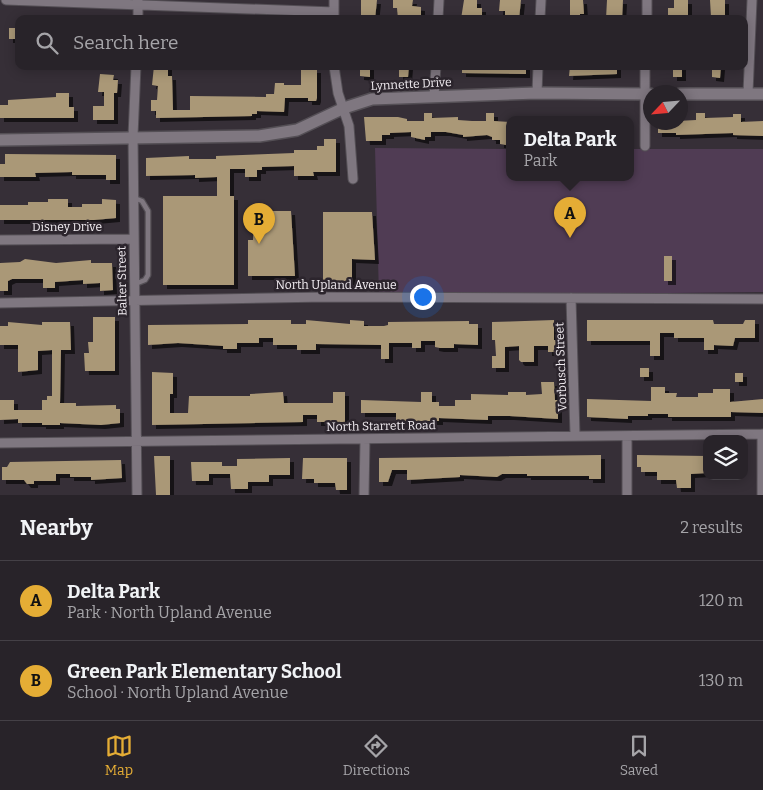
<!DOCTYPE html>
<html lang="en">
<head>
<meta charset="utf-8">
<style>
	body { margin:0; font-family:Bitter,serif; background:#342f35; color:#f1f3f6 }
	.controls { position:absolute; right:15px; bottom:15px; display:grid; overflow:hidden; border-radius:10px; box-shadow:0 2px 12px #0003 }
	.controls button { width:45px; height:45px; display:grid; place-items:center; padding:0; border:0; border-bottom:1px solid #444046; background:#282329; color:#f1f3f6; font:25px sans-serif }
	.compass { position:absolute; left:643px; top:85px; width:45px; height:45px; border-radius:50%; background:#282329; box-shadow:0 2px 12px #0003; rotate:244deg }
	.you { position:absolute; left:422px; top:296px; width:18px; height:18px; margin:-12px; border:4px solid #fff; border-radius:50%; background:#1a73e8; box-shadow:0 0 0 8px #1a73e833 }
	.badge { display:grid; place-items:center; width:32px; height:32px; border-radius:50%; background:#e5ad35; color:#111; font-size:16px; font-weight:700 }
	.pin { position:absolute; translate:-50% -41px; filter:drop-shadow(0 1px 2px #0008) }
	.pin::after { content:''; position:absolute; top:26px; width:18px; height:15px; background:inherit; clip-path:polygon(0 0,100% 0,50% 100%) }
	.popup { position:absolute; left:506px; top:116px; width:128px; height:65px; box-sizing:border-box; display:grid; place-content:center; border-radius:10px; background:#282329; filter:drop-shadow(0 1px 4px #0005); font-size:16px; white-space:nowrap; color:#a5a4a8 }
	.popup b { font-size:19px; color:#f1f3f6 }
	.popup::after { content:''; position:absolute; left:50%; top:100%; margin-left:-10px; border:10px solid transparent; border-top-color:#282329 }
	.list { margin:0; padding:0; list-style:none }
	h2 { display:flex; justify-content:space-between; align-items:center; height:65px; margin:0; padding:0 20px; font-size:21px }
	h2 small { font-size:16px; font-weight:400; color:#a5a4a8 }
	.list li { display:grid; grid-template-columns:32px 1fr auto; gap:15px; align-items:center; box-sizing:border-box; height:80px; padding:0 20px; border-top:1px solid #444046 }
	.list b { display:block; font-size:19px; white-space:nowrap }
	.list p { margin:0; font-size:16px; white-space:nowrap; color:#a5a4a8 }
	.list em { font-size:16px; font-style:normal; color:#a5a4a8 }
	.icon { flex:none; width:28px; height:28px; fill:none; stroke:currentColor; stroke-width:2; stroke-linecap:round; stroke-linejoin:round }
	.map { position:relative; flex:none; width:763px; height:495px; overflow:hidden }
	.search { position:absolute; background:#282329; box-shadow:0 2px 12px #0003; left:15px; right:15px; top:15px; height:55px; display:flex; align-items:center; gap:12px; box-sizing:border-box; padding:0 18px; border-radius:10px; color:#a5a4a8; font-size:19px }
	.sheet { height:225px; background:#282329 }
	nav { display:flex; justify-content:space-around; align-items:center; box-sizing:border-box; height:70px; border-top:1px solid #444046; background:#282329; font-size:14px; color:#a5a4a8 }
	nav a { display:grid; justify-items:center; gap:2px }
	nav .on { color:#e5ad35 }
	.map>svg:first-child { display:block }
</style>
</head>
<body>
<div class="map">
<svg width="763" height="495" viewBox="0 0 763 495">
	<defs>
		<filter id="shadow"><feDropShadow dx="4" dy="4" stdDeviation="0" flood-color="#0009"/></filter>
	</defs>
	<rect width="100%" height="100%" fill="#362f37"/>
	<!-- green -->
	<path fill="#503c54" d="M375 148 510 149V177H630V149H763V292L379 296Z"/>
	<!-- building -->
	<path fill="#aa9877" filter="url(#shadow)" d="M361 0H377L375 19H361Z
		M393 0H413L412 6 421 7V16H416V19H398L397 8H393Z
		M464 0H477V8H482V17L461 19Z
		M500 0H521L519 19H505V11H499Z
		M570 0H583L584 14H580V19H570Z
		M607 0H623L622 19H606Z
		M674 0H688V17H668V8H674Z
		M710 0H725V17H711Z
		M9 28H19V39H9Z
		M154 66H168V76H172L173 110H190V96L266 97V94H274L275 83H284V85H301V69H317V98L316 101H308V98H285L284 112 257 111V114H252V116L156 118V111H151V100H157L158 86 152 85Z
		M360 66H370V77L360 76Z
		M399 66H409L408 77H399Z
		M462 66H526V74L462 73Z
		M570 66H617V74L569 76Z
		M673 66H682V77H673Z
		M712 66H721L720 78 712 77Z
		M100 74 114 75 113 80H118L117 93H114V120H93V106H104V92H98Z
		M56 93H69V107H74V118H0V105H8V100L56 97Z
		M424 113H432V118L458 117V120L472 121H486V113H494V121L510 122V135H507L506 145 500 144V140H492V137L487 135 463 137V135L446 132H431V137H425V140L411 137V132L390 133V135H382V141H366L364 117H398L407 119V121H424Z
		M696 113H705V118L733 117V114H741V122L763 121V136L733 135V133L676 135V133H658V122L696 120Z
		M324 139H336V172H313L314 176H294V166L262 167V170H257V177H245V169H230V196H234V285H163V196H217V177L195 178V175L146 176V158L189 156V159H216V156L294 153V150H317V146H324Z
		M5 154 116 155V180H106V175H72V172L35 173 36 177H0V164H5Z
		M48 199H68V207H82V204H102V199L116 200V218L94 220H0V205H28V202H48Z
		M254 211H291L295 276H248V240H253Z
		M323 212H372L375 260 352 259V281H323Z
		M664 256H672V281H664Z
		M25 259 56 263 91 260V263H112L113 290 100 291V283L83 284V280L55 282V288H43V279H12L8 281V291H0V263L20 262Z
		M93 317H115V371H85L84 353H89L88 342H93Z
		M248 320H291V324H306V320L350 324V320L364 321V326H384L388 325V322L469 321V324H478V345L454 344V348H440L435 347V341H421V348H412V343H389V359H381V345L316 344V350H297V345H273V338H259V343H237V349H223V346L178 343 148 345V325L248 324Z
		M554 320V340H559V352H548V346H534V362H521L519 360V346L505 347V368H492V356H496L495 340H492V322Z
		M587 320H713L714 324H743L745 320H755V338H735L733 346 714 345V350H704V338H674V333H660V356H650V341H587Z
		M8 322 42 325V322H70L71 350H61L60 403H76V406L116 405V409H120V423L101 425 60 423V425H42V423H18V419L0 420V400H14V410H42V400H47V396H52V350L38 351V370L18 372V345H0V326H8Z
		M640 368H649V377H640Z
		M152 372 173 373V394H170V413H188L189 396H250V394L283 392 284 403H333V392H345V422H317V415H303V422L152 425Z
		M735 373H743V382H735Z
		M541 382H554L555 400H558V419L510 416H488V420L439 418V421H396V413H361V400L421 402V392H432V402H439V406H455V400H471V394L508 395V392H526V395L542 394Z
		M651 387H665V393H677L676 397H698V393H713V389H730V402L763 399V413L731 412V417H668V414H648V416H628V419L587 417V399L651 401Z
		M601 455V479H589V476H527V474H502L497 477 460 475V477L407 480V470H392L388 482H379V458Z
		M637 455 707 456V473L691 474V488H677L676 480H657V472H641V467H637Z
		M154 456H170V495H156Z
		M290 458V475H269V482H248V489H231L230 474H209V481H192L191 462H222V466H237V459Z
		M303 458H347V490H336L335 483H314V479H302Z
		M121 460 122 478 91 480V477H70V474H56V481H34V484H27L24 480H2V467H7L10 462Z"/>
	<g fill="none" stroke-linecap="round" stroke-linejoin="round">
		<defs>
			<path id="service" d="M134 198 142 201 148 211V275L145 280 135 284"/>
			<path id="minor" d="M6 0 334 12
				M138 19V2
				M334 19V0
				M438 19 439 0
				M540 19 541 0
				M647 19V0
				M136 66 133 136 137 495
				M334 66 338 93 349 126 353 179
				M645 66V146
				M537 93 538 66
				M748 93 752 0
				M434 96 436 66
				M0 240 134 239
				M571 298 575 435
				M0 303 326 297 763 299
				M762 434V495
				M0 443 763 434
				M364 495 365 439
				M627 495V436"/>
			<path id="tertiary" d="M680 94H763
				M0 140 259 136 297 130 344 108 372 99 537 93 650 94"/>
		</defs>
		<!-- service casing -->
		<use href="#service" stroke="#544f55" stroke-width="7"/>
		<!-- minor casing -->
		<use href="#minor" stroke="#544f55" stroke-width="11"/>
		<!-- tertiary casing -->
		<use href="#tertiary" stroke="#544f55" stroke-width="14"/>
		<!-- service -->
		<use href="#service" stroke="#7f7780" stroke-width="4.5"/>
		<!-- minor -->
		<use href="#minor" stroke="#7f7780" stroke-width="9"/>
		<!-- tertiary -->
		<use href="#tertiary" stroke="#7f7780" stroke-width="11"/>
	</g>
	<g text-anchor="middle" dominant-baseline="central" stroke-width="5" stroke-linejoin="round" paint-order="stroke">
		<!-- street labels -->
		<g font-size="12" fill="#f2edf2" stroke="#2c252d">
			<text transform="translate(411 84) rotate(-3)">Lynnette Drive</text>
			<text x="67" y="227">Disney Drive</text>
			<text transform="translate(122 281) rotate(-91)">Balter Street</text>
			<text x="336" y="285">North Upland Avenue</text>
			<text transform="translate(561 367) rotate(-92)">Vorbusch Street</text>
			<text transform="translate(381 426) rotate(-1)">North Starrett Road</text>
		</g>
	</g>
</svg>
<div class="controls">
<button><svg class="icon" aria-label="layers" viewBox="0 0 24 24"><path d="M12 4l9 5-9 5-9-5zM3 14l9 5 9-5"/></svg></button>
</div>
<svg class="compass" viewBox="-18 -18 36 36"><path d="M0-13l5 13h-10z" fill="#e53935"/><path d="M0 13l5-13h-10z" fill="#a5a4a8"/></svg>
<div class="you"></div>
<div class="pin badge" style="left:570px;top:238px">A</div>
<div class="popup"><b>Delta Park</b>Park</div>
<div class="pin badge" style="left:259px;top:244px">B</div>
<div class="search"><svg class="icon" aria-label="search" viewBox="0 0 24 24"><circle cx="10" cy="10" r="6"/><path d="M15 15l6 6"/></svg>Search here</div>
</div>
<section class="sheet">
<h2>Nearby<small>2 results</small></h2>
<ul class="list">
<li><span class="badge">A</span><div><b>Delta Park</b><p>Park · North Upland Avenue</p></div><em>120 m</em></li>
<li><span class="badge">B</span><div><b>Green Park Elementary School</b><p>School · North Upland Avenue</p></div><em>130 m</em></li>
</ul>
</section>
<nav>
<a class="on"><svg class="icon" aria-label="map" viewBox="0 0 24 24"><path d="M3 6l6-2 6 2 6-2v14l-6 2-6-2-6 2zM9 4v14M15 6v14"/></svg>Map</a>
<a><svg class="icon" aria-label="directions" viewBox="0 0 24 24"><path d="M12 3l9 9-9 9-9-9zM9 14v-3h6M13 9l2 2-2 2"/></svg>Directions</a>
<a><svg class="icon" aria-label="saved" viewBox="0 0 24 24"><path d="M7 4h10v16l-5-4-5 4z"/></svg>Saved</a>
</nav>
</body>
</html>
